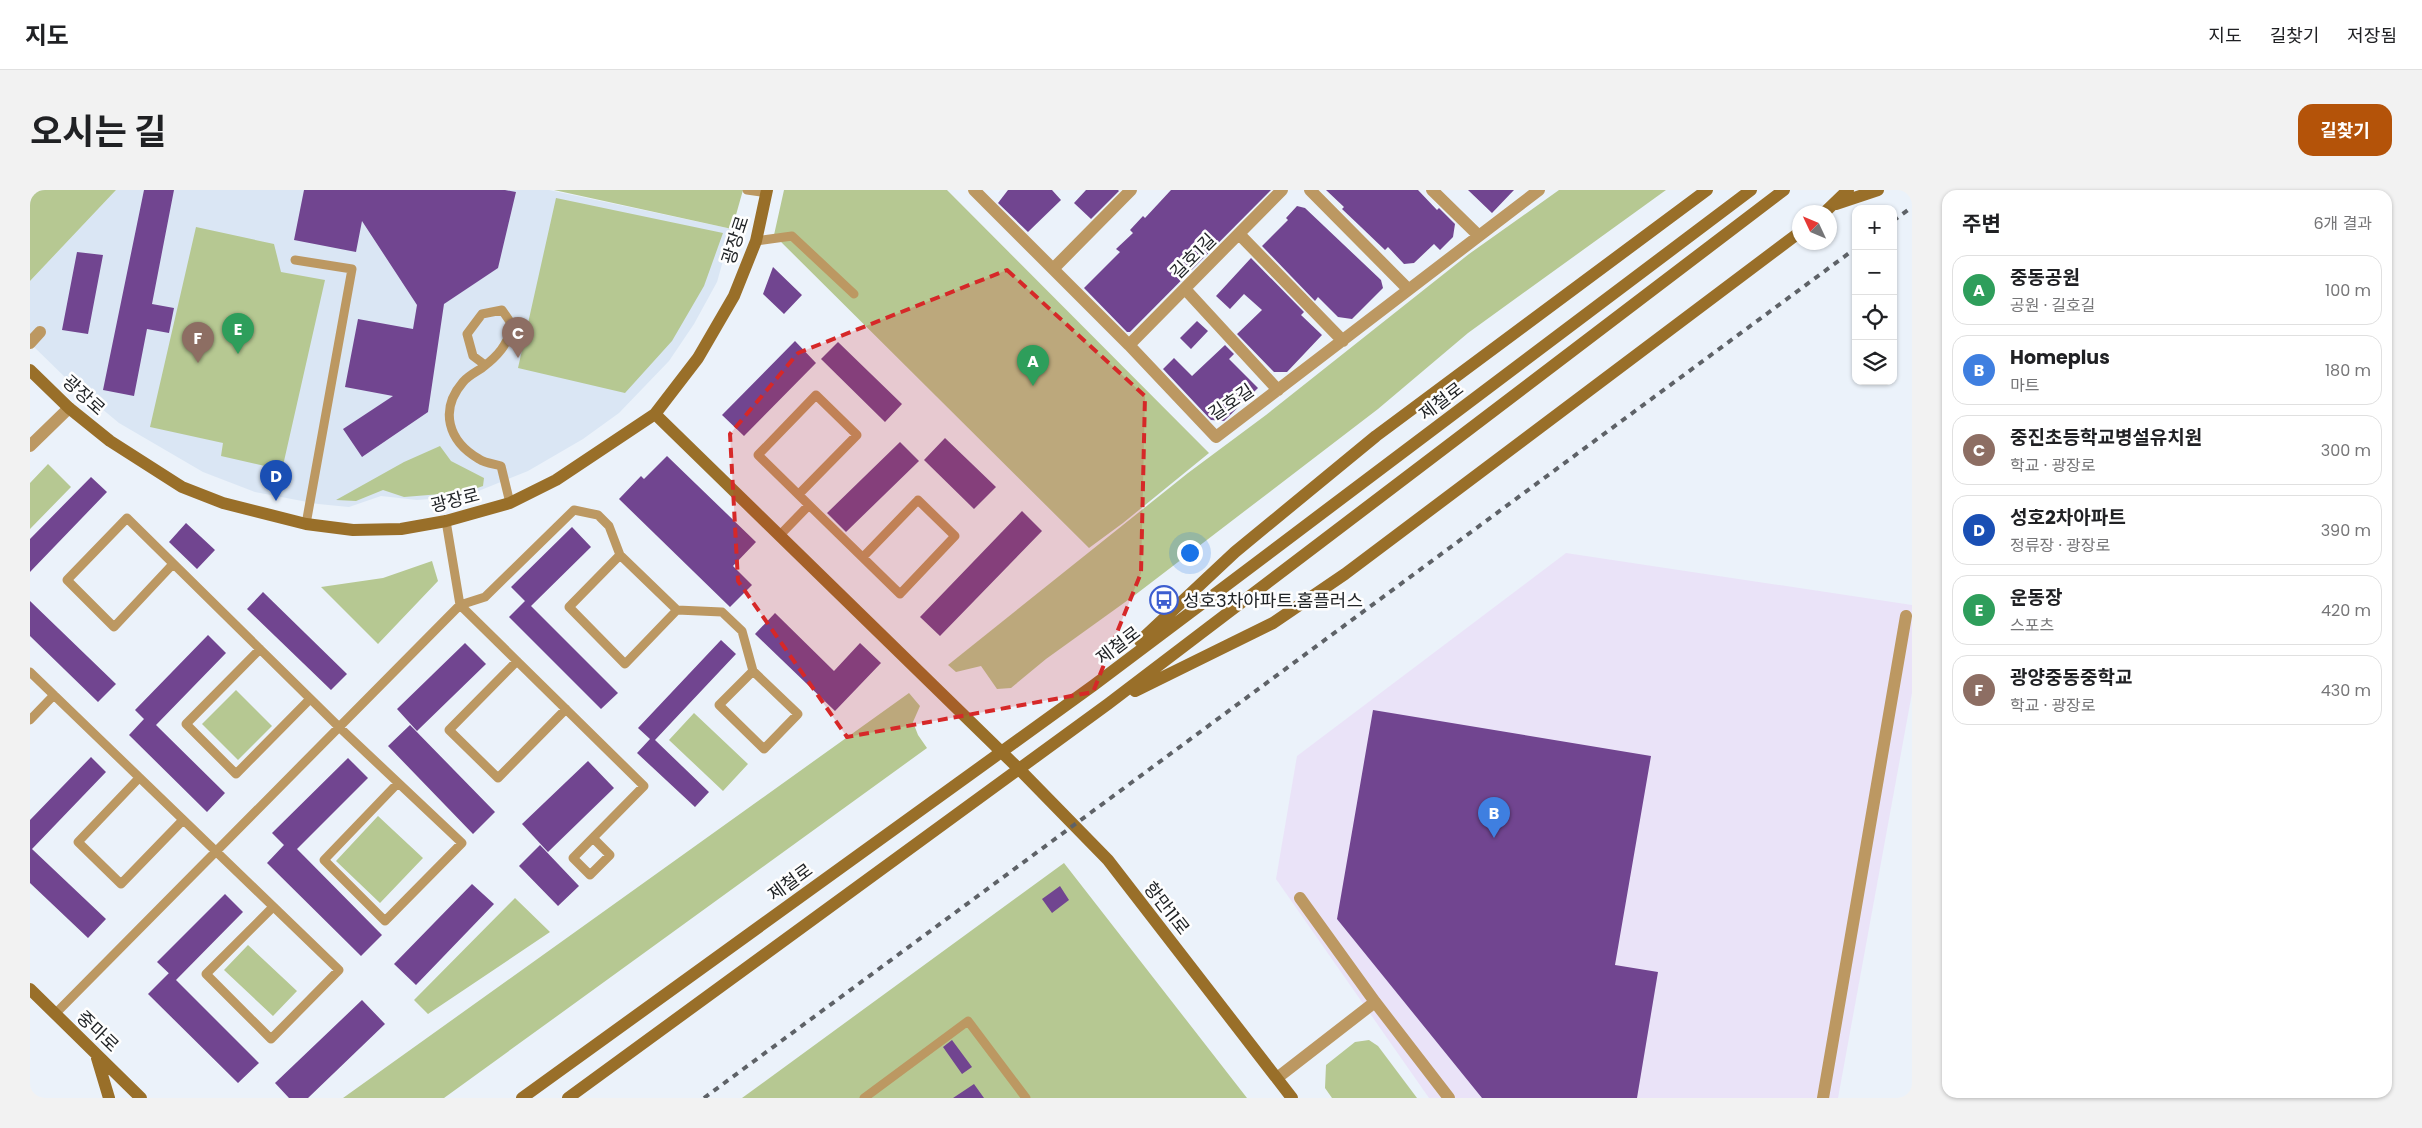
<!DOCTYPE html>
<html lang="ko">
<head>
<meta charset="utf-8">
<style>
	body { margin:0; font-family:Poppins,"Noto Sans KR",sans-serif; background:#f2f2f2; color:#202124 }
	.controls { position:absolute; right:15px; top:15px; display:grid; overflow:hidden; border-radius:10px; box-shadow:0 1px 4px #0004 }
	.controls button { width:45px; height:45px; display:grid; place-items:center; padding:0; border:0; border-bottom:1px solid #e0e0e0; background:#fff; color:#202124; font:25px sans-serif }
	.compass { position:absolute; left:1762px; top:15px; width:45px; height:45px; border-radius:50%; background:#fff; box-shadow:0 1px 4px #0004; rotate:314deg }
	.you { position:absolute; left:1159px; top:362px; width:18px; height:18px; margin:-12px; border:4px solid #fff; border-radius:50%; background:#1a73e8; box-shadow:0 0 0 8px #1a73e833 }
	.badge { display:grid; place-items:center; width:32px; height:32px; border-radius:50%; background:#b45309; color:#fff; font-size:16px; font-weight:700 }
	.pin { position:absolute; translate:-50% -41px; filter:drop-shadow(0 1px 2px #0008) }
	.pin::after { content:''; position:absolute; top:26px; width:18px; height:15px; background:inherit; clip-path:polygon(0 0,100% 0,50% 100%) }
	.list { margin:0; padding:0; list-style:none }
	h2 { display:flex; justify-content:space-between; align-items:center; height:65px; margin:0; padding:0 20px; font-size:21px }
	h2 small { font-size:16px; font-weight:400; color:#757577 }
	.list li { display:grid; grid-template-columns:32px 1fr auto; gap:15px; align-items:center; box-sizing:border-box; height:70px; margin:0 10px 10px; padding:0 10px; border:1px solid #e0e0e0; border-radius:15px }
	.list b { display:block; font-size:19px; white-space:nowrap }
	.list p { margin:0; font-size:16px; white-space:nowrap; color:#757577 }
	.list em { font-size:16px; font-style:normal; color:#757577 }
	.icon { flex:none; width:28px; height:28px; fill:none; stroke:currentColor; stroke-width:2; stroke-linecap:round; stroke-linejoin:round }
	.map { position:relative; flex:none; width:1882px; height:908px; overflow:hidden; border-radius:15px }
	header { display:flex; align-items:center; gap:30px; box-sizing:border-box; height:70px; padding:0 25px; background:#fff; border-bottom:1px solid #e0e0e0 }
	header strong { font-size:24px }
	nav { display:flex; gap:28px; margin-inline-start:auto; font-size:18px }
	.intro { display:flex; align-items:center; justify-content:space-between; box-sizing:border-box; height:120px; padding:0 30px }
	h1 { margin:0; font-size:35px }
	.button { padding:12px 22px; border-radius:15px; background:#b45309; color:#fff; font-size:18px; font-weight:700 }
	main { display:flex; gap:30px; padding:0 30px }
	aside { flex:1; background:#fff; border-radius:15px; box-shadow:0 1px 4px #0004 }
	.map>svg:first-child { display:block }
</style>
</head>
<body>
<header>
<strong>지도</strong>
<nav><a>지도</a><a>길찾기</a><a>저장됨</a></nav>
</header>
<div class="intro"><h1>오시는 길</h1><a class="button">길찾기</a></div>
<main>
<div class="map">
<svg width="1882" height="908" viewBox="0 0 1882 908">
	<rect width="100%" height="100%" fill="#ebf2fa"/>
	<!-- commercial -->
	<path fill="#eae3f8" d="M1536 363 1882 415V503L1808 908H1399L1246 689 1267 566Z"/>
	<!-- built -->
	<path fill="#dae6f4" d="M86 0H519L702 39 687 92 664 134 639 171 589 223 553 249 498 281 436 306 387 310 351 306 319 317 288 314 225 302 173 282 89 233 42 194 0 153V91Z"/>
	<!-- green -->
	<path fill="#b6c892" d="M0 0H86L0 91Z
		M524 0H713L702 39Z
		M754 0H917L1179 263 1093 333 1059 358 744 45Z
		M1529 0H1636L1438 143 1348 219 1105 405 1016 469 981 498 967 499 951 476 926 482 918 475 1158 283 1236 225 1439 64Z
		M526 8 693 43 674 96 642 151 595 203 488 178Z
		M166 37 244 54 251 82 295 90 252 280 191 266 193 253 120 237Z
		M410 256 421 271 454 288 453 296 436 302 374 307 353 300 326 311 306 310 374 272Z
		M18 274 41 297 0 339V293Z
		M402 371 408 391 348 454 291 397 353 388Z
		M206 500 242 536 208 570 172 534Z
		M879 503 890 516 883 532 888 545 897 558 414 908H313Z
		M664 523 718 574 693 601 639 550Z
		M348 626 393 668 350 713 306 671Z
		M1034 673 1217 908H712Z
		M485 708 520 742 398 824 384 810Z
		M218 755 267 801 243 826 194 780Z
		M1339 850 1348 856 1387 908H1302L1295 898 1296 875 1325 852Z"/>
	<!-- building -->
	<path fill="#714590" d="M114 0H144L122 114 144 118 139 143 117 139 104 206 73 200Z
		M274 0H475L486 2 468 78 414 114 398 222 332 267 313 239 363 206 315 197 328 129 383 139 387 115 332 31 326 62 264 50Z
		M978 0H1022L1031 10 998 42 968 13Z
		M1056 0H1088L1089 1 1061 29 1044 13Z
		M1141 0H1241L1100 142H1097L1054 98 1090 62 1086 59 1103 43 1100 40 1113 26 1115 28Z
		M1296 0H1388L1407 20 1409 18 1425 34 1423 47 1410 60 1404 54 1384 73 1374 74 1358 57 1355 60 1331 37 1312 19 1314 17Z
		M1438 0H1484L1462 23Z
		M1267 16 1275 18 1351 90 1353 98 1322 129 1308 127 1288 107 1285 111 1232 56 1258 30 1256 28Z
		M47 62 73 65 58 144 32 140Z
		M1221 68 1274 122 1271 125 1292 145 1257 182H1244L1207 144 1232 120 1214 104 1200 119 1186 106Z
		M743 77 772 105 754 124 733 104Z
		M1167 131 1178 141 1161 159 1150 148Z
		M765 151 786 173 714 246 692 225Z
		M808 152 872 214 855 232 791 169Z
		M1195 155 1204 164 1199 169 1228 198 1194 231 1181 230 1133 179 1144 168 1162 186Z
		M915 248 966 297 944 319 894 270Z
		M870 252 889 271 816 342 797 323Z
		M637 266 726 352 703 376 722 395 700 417 589 309 611 286 614 289Z
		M61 287 77 302 0 382V349Z
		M992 321 1012 341 910 446 890 427Z
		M156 333 185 360 167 379 139 352Z
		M542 337 561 357 501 416 588 503 571 519 479 427 495 411 481 397Z
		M233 402 317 484 301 500 217 419Z
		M0 411 86 494 68 512 0 446Z
		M745 423 804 481 830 453 851 473 805 521 725 444Z
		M178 445 196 463 126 535 195 603 177 622 99 545 114 529 105 520Z
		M691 450 706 464 625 550 679 602 665 617 607 563 620 549 608 538Z
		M435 453 456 474 387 541 367 519Z
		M1343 520 1621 566 1585 775 1628 782 1607 908H1452L1307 729Z
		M380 535 465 622 443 644 358 556Z
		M61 567 76 582 2 659 76 729 58 748 0 693V630Z
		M318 568 338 588 267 659 352 745 331 766 237 673 254 655 242 643Z
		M558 571 584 598 518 662 492 634Z
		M510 655 549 696 528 716 489 676Z
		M442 694 464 714 386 795 364 774Z
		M1030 696 1039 710 1022 723 1012 709Z
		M195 704 213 722 146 790 127 772Z
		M139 783 229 873 208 893 118 804Z
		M332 810 355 834 278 908H259L245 893Z
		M922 850 942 877 932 884 913 857Z
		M944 894 954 908H923Z"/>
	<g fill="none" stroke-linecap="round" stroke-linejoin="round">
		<!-- lane -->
		<path stroke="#bc9862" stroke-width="9" d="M717 0 737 3
			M726 51 762 46 824 104
			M265 70 322 79 276 334
			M455 175 443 166 437 144 452 124 472 120 483 136C476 156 469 165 452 178 446 182 438 186 433 192 409 220 418 251 449 269 455 273 464 274 471 276L480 313
			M779 315 870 404 925 346 888 310 833 367
			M416 331 430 415 614 596 543 668 560 685 580 665 563 648
			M749 346 779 315 728 265 786 205 827 245 769 304
			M143 374 84 437 37 390 97 328 309 537 432 653 355 731 294 670 368 593
			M647 420 692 422 712 441 723 481 768 524 734 559 689 515 723 481
			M230 459 156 534 206 584 280 509
			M487 471 419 540 468 588 536 519
			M0 482C103 582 206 681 309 780L241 849 176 784 243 717
			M0 530 24 505
			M109 588 48 652 91 694 153 630
			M25 824 430 415 455 407 544 320 568 325 579 336 590 365 647 420 595 474 539 417 590 365
			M834 908 938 831 996 908"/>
		<!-- street -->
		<path stroke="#bc9862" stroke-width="12" d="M944 0 1099 155 1186 247 1509 0
			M1280 0 1378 99
			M1402 0 1449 46
			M1209 44 1313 151
			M1023 79 1101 0
			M1155 99 1248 200
			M0 153 10 142
			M1099 155 1252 0
			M0 256 39 218
			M1270 708 1345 812 1419 908
			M1247 888 1345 812
			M1793 908 1876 426"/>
		<!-- secondary -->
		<path stroke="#996f29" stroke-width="12" d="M1806 14 1848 0
			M1795 22 1818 0
			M0 180 39 218 80 251 152 297 193 313 276 334 323 340 371 339 416 331 480 313 526 290 625 224 668 168 704 106 726 51 737 0
			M625 224 989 579 1078 670 1262 908
			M1110 451 1205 362 1346 246 1677 0
			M1105 501 1243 433 1315 384 1770 42
			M0 799 111 908
			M67 868 79 908
			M492 908 1064 495 1721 0
			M538 908 1078 514 1754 0"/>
		<!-- rail -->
		<path stroke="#5e6267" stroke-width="4" stroke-dasharray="6 6" stroke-linecap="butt" d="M1863 31 1882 17
			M674 908 1826 58"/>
	</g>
	<!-- marked area -->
	<path fill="#d62828" fill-opacity="0.2" stroke="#d62828" stroke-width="4" stroke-dasharray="10 6" stroke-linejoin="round" d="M977 80 1115 206 1111 383 1063 502 817 547 708 391 700 244 768 163Z"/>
	<!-- icons -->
	<defs>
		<symbol id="bus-ring" viewBox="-11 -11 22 22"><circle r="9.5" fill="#fefefe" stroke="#3d5ed0" stroke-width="1.5"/><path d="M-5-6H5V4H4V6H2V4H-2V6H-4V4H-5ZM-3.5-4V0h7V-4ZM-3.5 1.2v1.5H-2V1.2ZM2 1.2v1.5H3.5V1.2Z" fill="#3d5ed0"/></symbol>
	</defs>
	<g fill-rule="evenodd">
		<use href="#bus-ring" x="1118" y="394" width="32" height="32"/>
	</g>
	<g text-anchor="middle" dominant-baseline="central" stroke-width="5" stroke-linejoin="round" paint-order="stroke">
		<!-- street labels -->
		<g font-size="18" fill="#212427" stroke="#fefefe">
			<text transform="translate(705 50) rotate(-72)">광장로</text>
			<text transform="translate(1163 66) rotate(-45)">길호1길</text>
			<text transform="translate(54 205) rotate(42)">광장로</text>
			<text transform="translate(1411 211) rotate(-37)">제철로</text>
			<text transform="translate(1201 212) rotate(-34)">길호길</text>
			<text transform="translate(425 310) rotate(-14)">광장로</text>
			<text transform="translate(1088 455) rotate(-37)">제철로</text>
			<text transform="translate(760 692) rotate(-36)">제철로</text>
			<text transform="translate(1137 718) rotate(52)">항만11로</text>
			<text transform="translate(68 841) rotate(44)">중마로</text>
		</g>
		<!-- poi labels -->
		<g font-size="18" fill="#212427" stroke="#fefefe" text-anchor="start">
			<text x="1153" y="410">성호3차아파트.홈플러스</text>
		</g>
	</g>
</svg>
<div class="controls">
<button>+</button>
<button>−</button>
<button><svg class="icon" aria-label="locate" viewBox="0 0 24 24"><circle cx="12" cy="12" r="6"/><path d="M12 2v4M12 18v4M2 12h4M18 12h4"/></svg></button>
<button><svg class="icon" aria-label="layers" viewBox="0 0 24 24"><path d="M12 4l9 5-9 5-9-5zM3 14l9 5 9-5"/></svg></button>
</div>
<svg class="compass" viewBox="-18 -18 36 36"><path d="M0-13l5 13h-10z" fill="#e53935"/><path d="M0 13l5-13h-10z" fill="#757577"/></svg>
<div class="you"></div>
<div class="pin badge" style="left:1003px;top:196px;background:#2e9e5b">A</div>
<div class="pin badge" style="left:1464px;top:648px;background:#3f7fe0">B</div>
<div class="pin badge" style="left:488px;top:168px;background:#8d6e63">C</div>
<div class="pin badge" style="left:246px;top:311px;background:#1a4fb4">D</div>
<div class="pin badge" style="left:208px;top:164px;background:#2e9e5b">E</div>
<div class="pin badge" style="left:168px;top:173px;background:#8d6e63">F</div>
</div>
<aside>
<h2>주변<small>6개 결과</small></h2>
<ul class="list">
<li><span class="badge" style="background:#2e9e5b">A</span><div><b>중동공원</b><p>공원 · 길호길</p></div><em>100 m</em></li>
<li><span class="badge" style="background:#3f7fe0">B</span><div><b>Homeplus</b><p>마트</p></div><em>180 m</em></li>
<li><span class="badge" style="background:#8d6e63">C</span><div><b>중진초등학교병설유치원</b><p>학교 · 광장로</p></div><em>300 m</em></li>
<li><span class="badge" style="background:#1a4fb4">D</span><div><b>성호2차아파트</b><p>정류장 · 광장로</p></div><em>390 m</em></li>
<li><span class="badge" style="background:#2e9e5b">E</span><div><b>운동장</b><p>스포츠</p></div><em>420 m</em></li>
<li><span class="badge" style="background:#8d6e63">F</span><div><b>광양중동중학교</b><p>학교 · 광장로</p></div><em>430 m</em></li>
</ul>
</aside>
</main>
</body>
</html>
